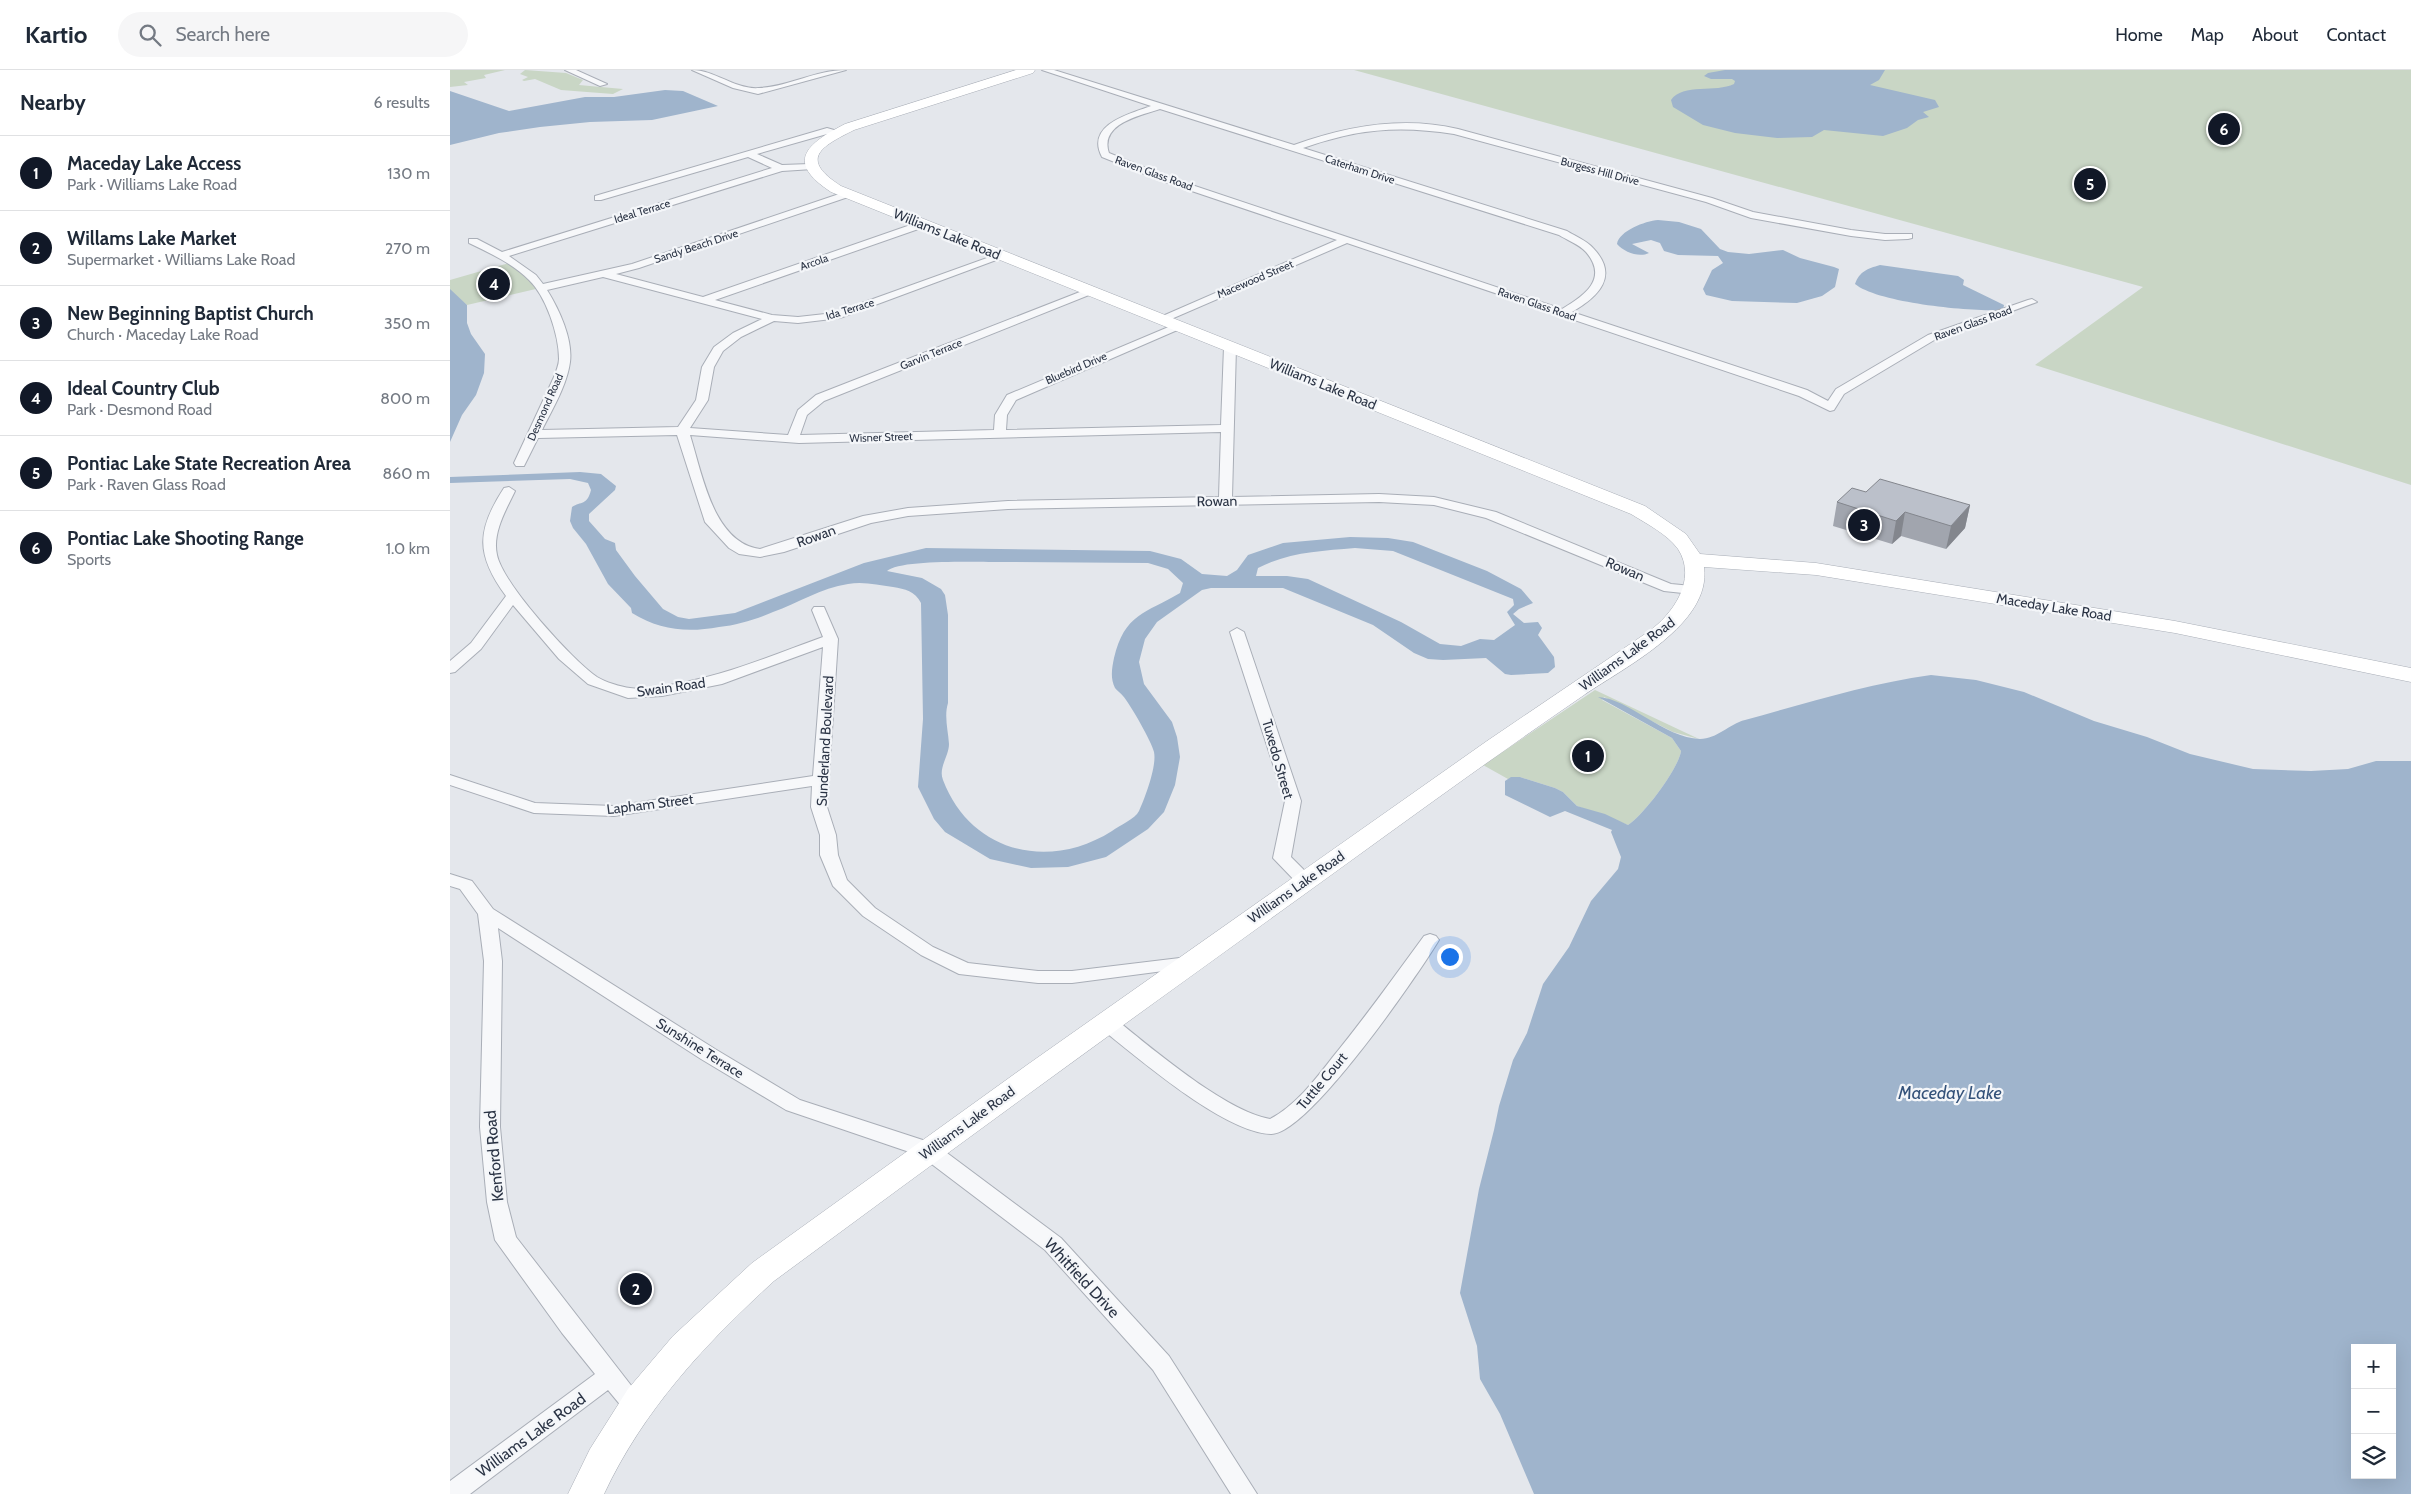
<!DOCTYPE html>
<html lang="en">
<head>
<meta charset="utf-8">
<style>
	body { margin:0; font-family:Cabin,sans-serif; background:#f6f6f7; color:#1f2937 }
	.controls { position:absolute; right:15px; bottom:15px; display:grid; overflow:hidden; border-radius:0px; box-shadow:0 5px 20px #0002 }
	.controls button { width:45px; height:45px; display:grid; place-items:center; padding:0; border:0; border-bottom:1px solid #e0e1e3; background:#fff; color:#1f2937; font:25px sans-serif }
	.you { position:absolute; left:999px; top:886px; width:18px; height:18px; margin:-12px; border:4px solid #fff; border-radius:50%; background:#1a73e8; box-shadow:0 0 0 8px #1a73e833 }
	.badge { display:grid; place-items:center; width:32px; height:32px; border-radius:50%; background:#111827; color:#fff; font-size:16px; font-weight:700 }
	.pin { position:absolute; translate:-50% -50%; border:2px solid #fff; box-shadow:0 1px 5px #0006 }
	.list { margin:0; padding:0; list-style:none }
	h2 { display:flex; justify-content:space-between; align-items:center; height:65px; margin:0; padding:0 20px; font-size:21px }
	h2 small { font-size:16px; font-weight:400; color:#747a83 }
	.list li { display:grid; grid-template-columns:32px 1fr auto; gap:15px; align-items:center; box-sizing:border-box; height:75px; padding:0 20px; border-top:1px solid #e0e1e3 }
	.list b { display:block; font-size:19px; white-space:nowrap }
	.list p { margin:0; font-size:16px; white-space:nowrap; color:#747a83 }
	.list em { font-size:16px; font-style:normal; color:#747a83 }
	.icon { flex:none; width:28px; height:28px; fill:none; stroke:currentColor; stroke-width:2; stroke-linecap:round; stroke-linejoin:round }
	.map { position:relative; flex:none; width:1961px; height:1424px; overflow:hidden }
	header { display:flex; align-items:center; gap:30px; box-sizing:border-box; height:70px; padding:0 25px; background:#fff; border-bottom:1px solid #e0e1e3 }
	header strong { font-size:24px }
	nav { display:flex; gap:28px; margin-inline-start:auto; font-size:18px }
	.search { width:350px; height:45px; background:#f6f6f7; display:flex; align-items:center; gap:12px; box-sizing:border-box; padding:0 18px; border-radius:28px; color:#747a83; font-size:19px }
	main { display:flex }
	aside { flex:1; background:#fff }
	.map>svg:first-child { display:block }
</style>
</head>
<body>
<header>
<strong>Kartio</strong>
<div class="search"><svg class="icon" aria-label="search" viewBox="0 0 24 24"><circle cx="10" cy="10" r="6"/><path d="M15 15l6 6"/></svg>Search here</div>
<nav><a>Home</a><a>Map</a><a>About</a><a>Contact</a></nav>
</header>
<main>
<aside>
<h2>Nearby<small>6 results</small></h2>
<ul class="list">
<li><span class="badge">1</span><div><b>Maceday Lake Access</b><p>Park · Williams Lake Road</p></div><em>130 m</em></li>
<li><span class="badge">2</span><div><b>Willams Lake Market</b><p>Supermarket · Williams Lake Road</p></div><em>270 m</em></li>
<li><span class="badge">3</span><div><b>New Beginning Baptist Church</b><p>Church · Maceday Lake Road</p></div><em>350 m</em></li>
<li><span class="badge">4</span><div><b>Ideal Country Club</b><p>Park · Desmond Road</p></div><em>800 m</em></li>
<li><span class="badge">5</span><div><b>Pontiac Lake State Recreation Area</b><p>Park · Raven Glass Road</p></div><em>860 m</em></li>
<li><span class="badge">6</span><div><b>Pontiac Lake Shooting Range</b><p>Sports</p></div><em>1.0 km</em></li>
</ul>
</aside>
<div class="map">
<svg width="1961" height="1424" viewBox="0 0 1961 1424">
	<rect width="100%" height="100%" fill="#e4e7ec"/>
	<!-- green -->
	<path fill="#c9d6c5" d="M0 0H55L34 5 36 8 14 12 18 15 0 17Z
		M75 0 116 3 133 10 129 15 173 19 163 24 111 20 85 9 74 11 72 10 78 7 70 4Z
		M904 0H1961V415L1585 295 1693 217Z
		M59 193 90 218 17 235 0 221V210Z
		M1145 620 1249 669 1223 662 1154 627 1152 630 1222 668 1231 681C1229 698 1193 746 1178 755L1127 736 1113 722 1105 718 1070 707 1058 709 1033 695Z"/>
	<!-- water -->
	<path fill="#9fb4cc" fill-rule="evenodd" d="M1275 0H1435L1429 10 1420 15 1485 30 1489 37 1473 42 1479 47 1468 50 1457 58 1433 66 1374 60 1362 67 1327 68 1285 63 1253 55 1223 37 1221 30C1233 13 1266 23 1284 14L1285 11 1282 9H1261L1254 6 1258 3Z
		M215 20 233 21 268 36 202 50 140 52 90 57 49 63 0 75V21L59 41 135 27H164Z
		M1208 150 1229 152 1251 159 1270 179 1278 182 1299 184 1333 180 1350 188 1384 197 1389 199 1385 217 1372 226 1347 233 1282 231 1256 225 1253 219 1262 200 1273 193 1268 186 1228 185 1214 181 1210 173 1201 170 1182 174 1199 183C1189 188 1174 182 1167 174 1169 161 1195 151 1208 150Z
		M1430 195 1508 206 1514 210 1513 215 1554 235 1553 240C1522 242 1428 233 1405 214 1410 201 1417 199 1430 195Z
		M0 219 17 235V253L21 264 35 284 34 303 26 325 12 345 0 372Z
		M130 402 151 404 166 416 165 420 139 444V451L155 469 165 473 166 480 185 506 213 539 228 547 239 549 285 543 414 493 476 478 700 481 731 489 752 504 777 506 787 500 798 485 833 473 900 467 938 468 963 472 1037 501 1071 519 1083 533 1069 539 1063 544 1074 553 1088 552 1092 558 1088 565 1104 587 1105 597 1098 603 1061 605 1055 604 1036 588 993 590 978 589 964 583 923 555 833 518H761L752 520 707 552 695 569 689 592 694 614 722 652 727 667 730 687 725 715 714 742 698 759 656 787 618 797 581 798 540 789 495 762 484 749 468 717 473 649 471 533C465 521 455 519 443 517 428 515 413 511 398 514 371 518 348 533 323 542 307 549 287 555 269 557 237 563 209 560 182 543L181 538 158 514 136 474 123 458 120 451 122 437C131 431 137 436 141 420L138 413 120 409 0 413V407ZM905 478 943 481 1063 529 1064 535 1057 542 1065 555 1044 570 1030 569 1011 576 990 574 951 552 858 509 837 506H806L808 498C839 482 871 481 905 478ZM554 492 698 493 718 499 733 513 730 523C696 543 674 544 664 588 662 598 660 608 665 618 667 621 671 623 673 626 680 634 702 672 704 682 707 696 695 728 689 741 685 749 670 755 662 761 599 801 521 783 493 710 488 698 499 686 499 674 498 660 494 646 498 633V545L495 525 491 519 472 508 437 501C449 489 532 492 554 492Z
		M1481 605 1526 610 1574 622 1644 651 1697 667 1740 684 1803 699 1861 701 1898 699 1926 691H1961V1424H1084L1050 1344 1030 1309 1027 1276 1010 1223 1029 1119 1044 1060 1049 1036 1063 990 1077 963 1093 914 1119 877 1141 831 1168 799 1171 787 1161 762 1162 760 1115 741 1100 747 1055 725V711L1061 707H1070L1105 718 1113 722 1127 736 1155 744 1178 755C1193 746 1229 698 1231 681L1222 668 1148 627C1178 628 1214 668 1250 669 1267 669 1279 654 1295 650 1357 633 1417 614 1481 605ZM1905 1278H1942V1405H1905Z"/>
	<g fill="none" stroke-linecap="round" stroke-linejoin="round">
		<defs>
			<path id="street" d="M115 0H126L157 14 150 16Z
				M242 0C265 0 286 20 309 18 338 17 365 0 396 0L308 24 283 18Z
				M592 0H604L844 75C897 56 952 46 1008 59L1262 128 1303 142 1401 160 1435 164H1462V168L1458 169 1435 170 1401 166 1301 148 1256 132 1004 64C948 55 906 59 853 78L1117 161C1125 166 1137 171 1143 178 1170 206 1148 227 1122 242L1357 320 1378 331 1386 319 1478 265 1578 230 1582 229 1587 232 1486 269 1394 324 1384 340 1380 341 1349 326 897 173 712 253 706 250 708 248 887 170 712 111 652 87C635 55 679 44 701 36ZM710 39 1109 165C1117 170 1130 175 1136 182 1159 209 1134 226 1112 239L718 107 659 83C649 54 689 46 710 39Z
				M377 58 391 62 387 65 377 64 307 84 332 95 360 94 363 95V99L332 101 59 186 86 205 93 214 182 194 395 122H401V126L189 198 166 204 253 227 469 152H477V156L265 230 322 245 348 247 384 243 548 184 552 183 557 186 390 248 348 253 324 251 291 267 273 281 264 297 258 330 240 358 338 365 348 340 366 325 640 218 645 221 644 223 374 331 357 345 350 365 544 360 545 345 557 325 728 253 732 254V258L566 330 557 345 556 360 771 355 774 277 780 274 786 277 782 427 929 424 984 427 1046 442 1221 514 1242 516 1249 520 1242 524 1214 521 1036 448 984 435 929 432 558 439 458 446 421 453 334 482 310 487 289 484 279 478 255 452 227 365 88 368 74 396H66L64 393 104 307C106 301 109 295 109 289 109 265 96 226 79 210 63 194 40 183 19 173V169H27L52 182 322 98 298 87 151 130H145V126ZM153 207 312 249 283 263 264 277 252 297 246 330 228 357 92 360C102 340 117 315 120 292 123 269 109 239 97 220ZM771 362 769 427 558 431 458 438 413 446 310 479C263 473 252 403 240 365L349 373Z
				M59 417 65 421C56 440 42 463 47 485 53 514 122 590 147 607 155 612 171 617 180 618 194 620 211 617 225 614 277 605 323 585 373 567L362 540 364 537H374L388 569 377 737 386 765 388 785 397 810 425 838 483 877 518 893 588 901H622L738 887 744 889 747 893 744 897 622 913H588L509 904 471 885 413 846 383 816 370 785V765L361 737 362 716 164 746 84 743 0 715V705L85 733 164 736 363 706 373 577 272 614 212 626 178 628 138 614 109 589 63 535 31 579 5 602 0 603V591L21 573 56 526C26 485 26 461 54 418Z
				M787 558 794 562 851 731 841 787 861 807 864 811 861 815H849L823 788 835 731 780 562Z
				M0 804 22 811 43 839 265 979 350 1030 485 1074 611 1168 719 1286 807 1424H781L703 1300 595 1180 471 1086 336 1040 251 989 48 858 52 891 50 1057 57 1132 66 1167 197 1336 193 1343 185 1346 177 1343 158 1320 20 1424H0V1411L145 1304 112 1263 45 1170 37 1132 30 1057 34 891 28 844 10 819 0 816Z
				M980 864 986 866 989 870C968 905 858 1065 821 1064 774 1063 687 987 649 957L647 952 649 947 656 945 663 947C700 977 775 1041 820 1049 845 1036 865 1010 882 988 914 949 944 907 974 866Z"/>
			<path id="secondary" d="M566 0H585L583 3 404 60C370 77 349 89 391 116L1195 436 1236 464 1250 484 1366 493 1725 551 1961 598V612L1725 563 1366 505 1254 497C1262 554 1175 597 1134 625 1033 694 934 767 834 839 663 962 493 1086 324 1211 255 1274 194 1339 154 1424H118L140 1379 178 1319 223 1266 302 1193 577 995 1037 671 1198 562C1222 545 1248 510 1228 479 1217 464 1197 454 1181 444L381 122C335 92 356 74 395 54Z"/>
		</defs>
		<!-- street casing -->
		<use href="#street" stroke="#a9aeb7" stroke-width="2"/>
		<!-- secondary casing -->
		<use href="#secondary" stroke="#a9aeb7" stroke-width="1"/>
		<!-- street -->
		<use href="#street" fill="#f7f8fa" fill-rule="evenodd"/>
		<!-- secondary -->
		<use href="#secondary" fill="#fff" fill-rule="evenodd"/>
	</g>
	<!-- wall -->
	<path fill="#a1a5ae" d="M1387 432 1520 435 1515 458 1496 479 1451 466 1442 474 1383 456Z"/>
	<!-- shaded-wall -->
	<path fill="#83868d" d="M1520 435 1515 458 1496 479 1501 456Z
		M1455 442 1451 466 1442 474 1446 451Z"/>
	<!-- building -->
	<path fill="#bbc0ca" stroke="#83868d" d="M1430 409 1520 435 1501 456 1455 442 1446 451 1387 432 1402 418 1416 422Z"/>
	<g text-anchor="middle" dominant-baseline="central" stroke-width="4.5" stroke-linejoin="round" paint-order="stroke">
		<!-- far-street labels -->
		<g font-size="11" fill="#2b3445" stroke="#f4f6f9">
			<text transform="translate(910 99) rotate(18)">Caterham Drive</text>
			<text transform="translate(1150 101) rotate(15)">Burgess Hill Drive</text>
			<text transform="translate(704 103) rotate(20)">Raven Glass Road</text>
			<text transform="translate(192 141) rotate(-17)">Ideal Terrace</text>
			<text transform="translate(246 176) rotate(-18)">Sandy Beach Drive</text>
			<text transform="translate(364 192) rotate(-19)">Arcola</text>
			<text transform="translate(805 209) rotate(-23)">Macewood Street</text>
			<text transform="translate(1087 234) rotate(19)">Raven Glass Road</text>
			<text transform="translate(400 239) rotate(-17)">Ida Terrace</text>
			<text transform="translate(1523 253) rotate(-20)">Raven Glass Road</text>
			<text transform="translate(481 284) rotate(-22)">Garvin Terrace</text>
			<text transform="translate(626 298) rotate(-23)">Bluebird Drive</text>
			<text transform="translate(95 337) rotate(-66)">Desmond Road</text>
			<text transform="translate(431 367) rotate(-2)">Wisner Street</text>
		</g>
		<!-- street labels -->
		<g font-size="14" fill="#2b3445" stroke="#f4f6f9">
			<text transform="translate(497 164) rotate(22)">Williams Lake Road</text>
			<text transform="translate(873 314) rotate(22)">Williams Lake Road</text>
			<text transform="translate(767 431) rotate(-1)">Rowan</text>
			<text transform="translate(366 466) rotate(-20)">Rowan</text>
			<text transform="translate(1175 499) rotate(23)">Rowan</text>
			<text transform="translate(1604 537) rotate(9)">Maceday Lake Road</text>
			<text transform="translate(1177 584) rotate(-36)">Williams Lake Road</text>
			<text transform="translate(221 617) rotate(-8)">Swain Road</text>
			<text transform="translate(375 671) rotate(-87)">Sunderland Boulevard</text>
			<text transform="translate(828 689) rotate(74)">Tuxedo Street</text>
			<text transform="translate(200 734) rotate(-7)">Lapham Street</text>
			<text transform="translate(846 817) rotate(-35)">Williams Lake Road</text>
			<text transform="translate(250 978) rotate(32)">Sunshine Terrace</text>
			<text transform="translate(872 1011) rotate(-50)">Tuttle Court</text>
			<text transform="translate(517 1053) rotate(-36)">Williams Lake Road</text>
		</g>
		<!-- near-street labels -->
		<g font-size="16" fill="#2b3445" stroke="#f4f6f9">
			<text transform="translate(44 1086) rotate(-95)">Kenford Road</text>
			<text transform="translate(632 1208) rotate(47)">Whitfield Drive</text>
			<text transform="translate(81 1365) rotate(-36)">Williams Lake Road</text>
		</g>
		<!-- near-water labels -->
		<g font-size="18" font-style="italic" fill="#34527a" stroke="#f4f6f9">
			<text x="1500" y="1023">Maceday Lake</text>
		</g>
	</g>
</svg>
<div class="controls">
<button>+</button>
<button>−</button>
<button><svg class="icon" aria-label="layers" viewBox="0 0 24 24"><path d="M12 4l9 5-9 5-9-5zM3 14l9 5 9-5"/></svg></button>
</div>
<div class="you"></div>
<div class="pin badge" style="left:1138px;top:686px">1</div>
<div class="pin badge" style="left:186px;top:1219px">2</div>
<div class="pin badge" style="left:1414px;top:455px">3</div>
<div class="pin badge" style="left:44px;top:214px">4</div>
<div class="pin badge" style="left:1640px;top:114px">5</div>
<div class="pin badge" style="left:1774px;top:59px">6</div>
</div>
</main>
</body>
</html>
